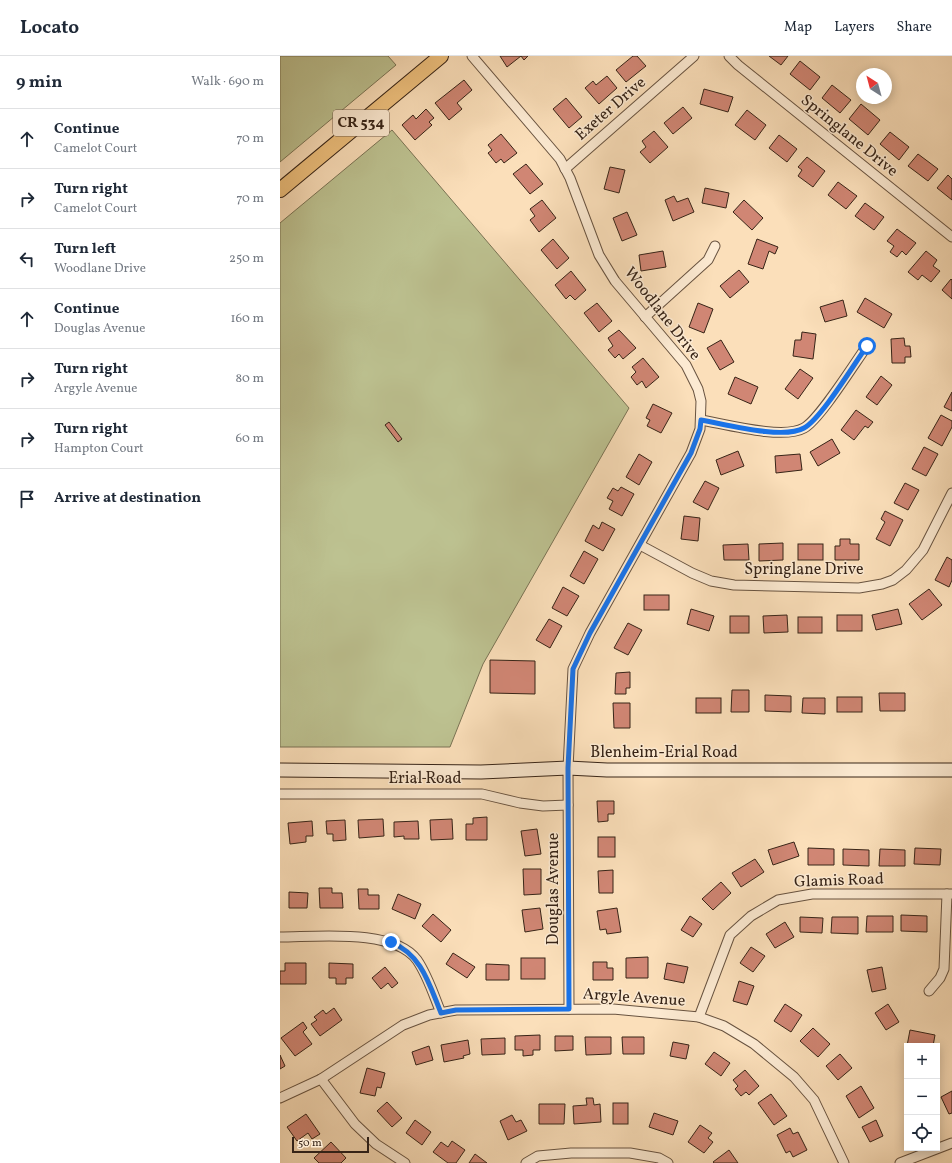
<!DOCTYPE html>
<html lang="en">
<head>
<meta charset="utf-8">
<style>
  body { margin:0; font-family:Vollkorn,serif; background:#f2f2f3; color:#1f2937 }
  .controls { position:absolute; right:12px; bottom:12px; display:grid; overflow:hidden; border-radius:0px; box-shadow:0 2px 10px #0003 }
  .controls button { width:36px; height:36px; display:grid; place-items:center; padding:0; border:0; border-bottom:1px solid #e0e1e3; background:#fff; color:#1f2937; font:20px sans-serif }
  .compass { position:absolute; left:576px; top:12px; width:36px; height:36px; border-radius:50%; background:#fff; box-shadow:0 2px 10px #0003; rotate:324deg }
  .scale { position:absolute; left:12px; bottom:10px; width:77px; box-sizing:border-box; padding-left:4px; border:2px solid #372417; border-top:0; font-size:11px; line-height:14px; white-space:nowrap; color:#372417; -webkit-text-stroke:3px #fcead2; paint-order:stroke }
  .stop { position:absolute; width:12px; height:12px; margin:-9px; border:3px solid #1a73e8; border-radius:50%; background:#fff }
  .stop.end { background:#1a73e8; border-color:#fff; box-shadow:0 1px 4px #0008 }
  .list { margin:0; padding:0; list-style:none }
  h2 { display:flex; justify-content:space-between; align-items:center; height:52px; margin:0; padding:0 16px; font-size:17px }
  h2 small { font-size:13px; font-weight:400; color:#747a83 }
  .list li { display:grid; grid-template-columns:26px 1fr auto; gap:12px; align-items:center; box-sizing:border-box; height:60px; padding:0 16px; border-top:1px solid #e0e1e3 }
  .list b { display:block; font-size:15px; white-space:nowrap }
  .list p { margin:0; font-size:13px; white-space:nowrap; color:#747a83 }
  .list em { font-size:13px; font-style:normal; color:#747a83 }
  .icon { flex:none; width:22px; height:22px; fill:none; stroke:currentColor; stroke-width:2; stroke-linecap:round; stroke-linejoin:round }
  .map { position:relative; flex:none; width:672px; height:1107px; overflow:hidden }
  header { display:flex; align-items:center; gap:24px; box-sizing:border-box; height:56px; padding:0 20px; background:#fff; border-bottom:1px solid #e0e1e3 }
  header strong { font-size:19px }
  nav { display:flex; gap:22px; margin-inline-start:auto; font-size:14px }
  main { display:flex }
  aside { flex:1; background:#fff }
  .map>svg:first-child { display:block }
</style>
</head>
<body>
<header>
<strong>Locato</strong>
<nav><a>Map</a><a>Layers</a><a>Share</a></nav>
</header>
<main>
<aside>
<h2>9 min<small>Walk · 690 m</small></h2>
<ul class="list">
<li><svg class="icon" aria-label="ahead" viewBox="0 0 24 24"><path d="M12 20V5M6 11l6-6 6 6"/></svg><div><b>Continue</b><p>Camelot Court</p></div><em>70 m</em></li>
<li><svg class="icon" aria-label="right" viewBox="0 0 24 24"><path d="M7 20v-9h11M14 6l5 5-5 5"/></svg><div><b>Turn right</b><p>Camelot Court</p></div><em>70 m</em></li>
<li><svg class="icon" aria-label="left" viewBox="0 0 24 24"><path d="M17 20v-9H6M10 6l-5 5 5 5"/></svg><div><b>Turn left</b><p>Woodlane Drive</p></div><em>250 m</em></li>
<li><svg class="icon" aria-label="ahead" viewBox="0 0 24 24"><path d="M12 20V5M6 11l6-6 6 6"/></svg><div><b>Continue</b><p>Douglas Avenue</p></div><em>160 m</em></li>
<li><svg class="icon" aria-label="right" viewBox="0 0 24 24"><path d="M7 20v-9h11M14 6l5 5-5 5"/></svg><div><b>Turn right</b><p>Argyle Avenue</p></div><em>80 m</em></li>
<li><svg class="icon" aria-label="right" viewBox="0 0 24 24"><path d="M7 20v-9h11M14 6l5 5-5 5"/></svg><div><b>Turn right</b><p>Hampton Court</p></div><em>60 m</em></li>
<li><svg class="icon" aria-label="arrive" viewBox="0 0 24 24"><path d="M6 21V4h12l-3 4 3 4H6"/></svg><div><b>Arrive at destination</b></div></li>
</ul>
</aside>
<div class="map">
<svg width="672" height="1107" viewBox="0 0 672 1107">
  <rect width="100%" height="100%" fill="#fbdfba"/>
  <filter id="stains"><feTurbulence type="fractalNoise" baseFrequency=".005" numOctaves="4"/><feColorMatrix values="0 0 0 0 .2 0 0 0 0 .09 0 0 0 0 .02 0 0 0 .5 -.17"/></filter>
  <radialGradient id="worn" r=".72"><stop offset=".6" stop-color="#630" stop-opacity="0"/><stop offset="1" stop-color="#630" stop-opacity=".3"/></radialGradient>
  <!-- green -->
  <g fill="#bdc291" stroke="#7a7354">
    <polygon points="0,0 108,0 116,9 0,106"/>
    <polygon points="112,74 349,352 203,608 170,691 0,691 0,167"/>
  </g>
  <!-- building -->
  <g fill="#d08674" stroke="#372417">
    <polygon points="220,0 248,0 244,4 241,0 227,11"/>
    <polygon points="353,0 357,0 366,10 346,26 336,14"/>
    <polygon points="489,0 508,0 501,9"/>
    <polygon points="520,5 540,21 530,34 510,18"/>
    <polygon points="327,20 337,32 319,48 305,32 313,25 316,29"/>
    <polygon points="184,24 192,34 177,47 182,53 169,64 155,47"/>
    <polygon points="552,29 571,44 560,57 542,42"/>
    <polygon points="424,33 453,41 448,56 420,48"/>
    <polygon points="286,42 302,61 289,72 273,53"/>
    <polygon points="581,48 600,64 588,79 569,63"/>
    <polygon points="403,51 412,62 393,78 384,67"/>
    <polygon points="146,53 154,62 149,66 152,69 135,84 122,69 133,59 136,63"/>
    <polygon points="467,54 486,69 475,84 455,69"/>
    <polygon points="374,75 388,91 370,107 360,96 366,91 362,85"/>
    <polygon points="610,76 629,91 619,104 600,88"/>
    <polygon points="221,78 237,97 224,107 221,103 216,107 208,97 212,94 208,89"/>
    <polygon points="499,79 517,93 507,106 489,92"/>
    <polygon points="638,98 658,113 648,125 628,110"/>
    <polygon points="527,101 545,115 533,131 518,120 522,114 518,111"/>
    <polygon points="246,108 263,128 250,138 233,118"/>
    <polygon points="330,111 345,114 339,137 324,133"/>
    <polygon points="668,119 672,123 672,144 657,132"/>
    <polygon points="558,126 577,140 566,153 548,139"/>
    <polygon points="425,132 449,137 446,152 422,147"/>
    <polygon points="394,140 397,146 408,142 414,156 393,165 385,144"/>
    <polygon points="262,144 276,162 259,176 250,164 255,160 250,153"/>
    <polygon points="464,144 483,162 472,174 453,156"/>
    <polygon points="585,147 604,161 594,174 575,160"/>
    <polygon points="347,156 357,179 342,185 333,162"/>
    <polygon points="617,173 636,187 626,199 622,195 617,201 610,196 614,190 607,185"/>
    <polygon points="273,183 289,202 277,213 261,194"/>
    <polygon points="477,183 498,191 495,198 489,195 483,213 468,208"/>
    <polygon points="383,195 386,211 361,215 359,199"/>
    <polygon points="646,195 657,204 653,210 660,215 651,226 642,219 638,224 628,216"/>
    <polygon points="459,214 469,226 450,242 440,230"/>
    <polygon points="291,215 306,234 295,244 290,239 286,243 275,229"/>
    <polygon points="671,223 672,224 672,243 662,234"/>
    <polygon points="585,242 612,258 604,272 577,256"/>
    <polygon points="563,244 567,260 545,266 540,251"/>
    <polygon points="317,247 332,265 319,276 304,257"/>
    <polygon points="418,247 433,253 424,277 409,271"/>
    <polygon points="339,274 356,292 343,303 339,298 335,302 328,294 333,290 328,282"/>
    <polygon points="522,276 536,278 533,303 513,300 515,284 521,284"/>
    <polygon points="624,282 625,290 630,290 631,301 625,301 625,307 612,307 611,283"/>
    <polygon points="441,284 454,306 440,314 427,292"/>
    <polygon points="363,302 379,321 366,332 362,325 357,329 351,321 356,316 352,311"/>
    <polygon points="520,313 533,322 518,343 505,333"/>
    <polygon points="601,320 612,329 597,349 586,341"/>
    <polygon points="455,321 478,331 471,348 448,338"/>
    <polygon points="672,336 672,355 664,351"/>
    <polygon points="373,348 392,357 381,377 367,370 370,364 366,362"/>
    <polygon points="576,354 593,366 588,372 585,370 574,384 561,374"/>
    <polygon points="661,359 672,365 672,371 662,390 648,382"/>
    <polygon points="109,366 122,383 118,386 105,369"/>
    <polygon points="552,383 560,397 538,410 530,396"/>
    <polygon points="644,391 658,398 646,420 632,413"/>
    <polygon points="458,395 464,410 441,419 436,404"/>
    <polygon points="359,398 372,406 359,429 346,421"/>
    <polygon points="520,398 522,414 496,417 495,400"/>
    <polygon points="425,425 439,432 428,454 413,446"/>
    <polygon points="625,427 639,434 628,454 614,447"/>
    <polygon points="341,431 354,438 342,460 329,453 333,445 327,442 333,432 338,435"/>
    <polygon points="605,455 623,464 610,490 596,483 605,466 601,463"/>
    <polygon points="404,460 420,462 418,485 401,483"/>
    <polygon points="322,466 335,473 323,495 305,485 313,469 319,473"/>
    <polygon points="560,483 570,483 570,488 579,488 579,504 555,504 555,490 560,490"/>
    <polygon points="503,487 503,504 479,505 479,488"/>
    <polygon points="468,488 469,504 444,504 443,489"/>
    <rect x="518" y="488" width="25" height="16"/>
    <polygon points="304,495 318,503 304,528 290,520"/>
    <polygon points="667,501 672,504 672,524 669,531 655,524"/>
    <polygon points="283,531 299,540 287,560 272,552"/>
    <polygon points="649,533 662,549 642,564 629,548"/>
    <rect x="364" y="539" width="25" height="15"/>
    <polygon points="411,553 434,560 429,575 407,568"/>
    <polygon points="618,553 622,568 596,574 592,559"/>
    <polygon points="507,559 508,576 484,577 483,560"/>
    <rect x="557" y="559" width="25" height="16"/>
    <rect x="450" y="560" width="19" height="17"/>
    <rect x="518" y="561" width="24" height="16"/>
    <polygon points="269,563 282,570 270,592 256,584"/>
    <polygon points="348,567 362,574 348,599 334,592"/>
    <polygon points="210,604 255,605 255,638 210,637"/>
    <polygon points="350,616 350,632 346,632 346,638 335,638 336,617"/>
    <polygon points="452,634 469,634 469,656 451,656"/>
    <polygon points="599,637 625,637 625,655 600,655"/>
    <polygon points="485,639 511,640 511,656 485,655"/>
    <rect x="557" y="641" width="25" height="15"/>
    <rect x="416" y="642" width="25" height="15"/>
    <polygon points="523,642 545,642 545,658 522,657"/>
    <polygon points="333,647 350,647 350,672 334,672"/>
    <polygon points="317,745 334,745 334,758 328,758 328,765 318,766"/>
    <polygon points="207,761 207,784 186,784 186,768 193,768 193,762"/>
    <polygon points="103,763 104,780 79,782 78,764"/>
    <polygon points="172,763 173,783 151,784 150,764"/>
    <polygon points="65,764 66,784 53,785 53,778 47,778 46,765"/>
    <polygon points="32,765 33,780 26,780 26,786 10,788 8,767"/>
    <polygon points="138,765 139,783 124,783 124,780 114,781 114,766"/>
    <polygon points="257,773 261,798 245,800 241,775"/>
    <rect x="318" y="781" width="17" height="20"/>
    <polygon points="514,786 519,800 493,809 488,794"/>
    <polygon points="528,792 554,793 554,809 528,809"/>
    <polygon points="635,792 661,793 660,809 634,808"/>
    <polygon points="563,793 589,794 589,810 563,809"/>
    <polygon points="600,793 625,794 625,810 599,810"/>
    <polygon points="475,803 484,816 461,831 452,817"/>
    <polygon points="243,813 261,813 261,838 244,839"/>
    <polygon points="333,814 333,837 319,837 318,815"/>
    <polygon points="441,826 451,837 433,854 422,843"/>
    <polygon points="39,832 52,832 52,837 62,837 63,852 40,852"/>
    <polygon points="78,833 88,833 88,839 99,839 99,853 79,853"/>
    <polygon points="9,836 28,837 27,852 9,852"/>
    <polygon points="118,838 141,848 135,863 112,853"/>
    <polygon points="260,852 263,873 245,876 242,854"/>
    <polygon points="337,852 341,876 327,878 326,873 320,874 317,855"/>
    <polygon points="153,858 171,874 161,886 142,870"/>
    <polygon points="621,859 647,860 647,876 621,875"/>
    <polygon points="410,860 422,868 413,881 401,874"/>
    <polygon points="587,860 613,860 613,876 586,876"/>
    <polygon points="520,861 543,862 542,877 520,876"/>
    <polygon points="552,861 578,861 578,878 551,877"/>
    <polygon points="505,866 514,881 495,892 486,878"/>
    <polygon points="471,891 485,900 473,916 460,907"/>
    <polygon points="173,897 195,911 187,922 166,908"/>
    <polygon points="368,901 368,922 346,922 346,902"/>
    <rect x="241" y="902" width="24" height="21"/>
    <polygon points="313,906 327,906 327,912 333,912 333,924 313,924"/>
    <polygon points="5,907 26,907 26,928 0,928 0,915 5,915"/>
    <polygon points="49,907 73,908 73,922 66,922 66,928 56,928 56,922 49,922"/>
    <polygon points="387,907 408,911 404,927 384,923"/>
    <polygon points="206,908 229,909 229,924 206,924"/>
    <polygon points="105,911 118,927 112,932 108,927 101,933 92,922"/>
    <polygon points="602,911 606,933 592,936 587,914"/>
    <polygon points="459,925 474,930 467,949 453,945"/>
    <polygon points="505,948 522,959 511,976 494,965"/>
    <polygon points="608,948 619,966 606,974 595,957"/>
    <polygon points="54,952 62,964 40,980 31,968 37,964 34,961 43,954 46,958"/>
    <polygon points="23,966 27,972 23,976 32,988 15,1000 1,982"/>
    <polygon points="533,972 550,988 538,1001 520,985"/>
    <polygon points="630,974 655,979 653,990 627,990"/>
    <polygon points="260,979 260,994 253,994 253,999 243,1000 243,994 235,994 235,980"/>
    <polygon points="275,980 293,980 293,994 275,995"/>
    <polygon points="305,981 331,981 331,998 306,999"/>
    <polygon points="342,981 364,981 364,998 343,998"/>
    <polygon points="225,982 225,998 202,999 201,983"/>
    <polygon points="188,984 190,998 183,1000 184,1002 164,1006 161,989"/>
    <polygon points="393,986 409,989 406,1003 390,1000"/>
    <polygon points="149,990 153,1004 136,1009 132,996"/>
    <polygon points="434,996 450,1007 441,1020 425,1008"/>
    <polygon points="560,998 572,1012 558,1024 546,1010"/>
    <polygon points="0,999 5,1010 0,1013"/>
    <polygon points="87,1012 105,1017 101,1032 97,1031 95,1040 80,1037"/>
    <polygon points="465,1014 479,1030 469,1039 466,1036 461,1040 455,1033 458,1030 453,1024"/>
    <polygon points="581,1030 594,1052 579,1062 566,1040"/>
    <polygon points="672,1035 672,1057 669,1058 661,1041"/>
    <polygon points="491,1038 507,1060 494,1069 478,1047"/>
    <polygon points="306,1042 313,1042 314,1049 320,1048 321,1066 294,1068 293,1050 307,1049"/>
    <polygon points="107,1046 122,1062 112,1071 97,1055"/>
    <rect x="333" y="1047" width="15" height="21"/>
    <polygon points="259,1048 285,1048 284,1068 259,1068"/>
    <polygon points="374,1057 398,1065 393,1079 369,1071"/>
    <polygon points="26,1058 40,1078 32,1083 28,1077 17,1085 7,1071"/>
    <polygon points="232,1059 236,1066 241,1064 247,1075 228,1084 220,1065"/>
    <polygon points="135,1064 151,1076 142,1089 126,1077"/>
    <polygon points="596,1064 603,1080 590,1086 582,1071"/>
    <polygon points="420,1069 432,1077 428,1082 433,1086 424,1097 408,1086"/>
    <polygon points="510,1072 513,1078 518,1076 527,1094 513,1101 510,1095 506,1097 497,1079"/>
    <polygon points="172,1085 185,1094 176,1107 168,1107 153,1096 161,1086 168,1091"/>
    <polygon points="51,1086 66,1102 61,1107 39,1107 34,1102"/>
    <polygon points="449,1094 458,1107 434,1107 433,1106"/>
    <polygon points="195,1098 207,1107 189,1107"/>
  </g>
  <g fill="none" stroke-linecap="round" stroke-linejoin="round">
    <!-- street casing -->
    <g stroke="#685340" stroke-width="11">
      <g id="street">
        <polyline points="192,0 280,103 290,122 319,199 335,225 406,309 418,333 421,345 420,373 411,397 310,577 293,613 288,712 289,953"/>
        <polyline points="449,0 458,9 672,181"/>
        <polyline points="285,113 414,0"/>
        <polyline points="365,261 428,204 435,190"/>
        <path d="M421 364C445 368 503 384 524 372 540 363 574 308 587 290"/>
        <polyline points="360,489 412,517 431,525 454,529 579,532 602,528 613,524 626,514 643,494 672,437"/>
        <polyline points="0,738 202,738 240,747 263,750 288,749"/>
        <path d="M0 881C36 881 114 872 137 904 148 920 154 940 161 957"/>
        <polyline points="649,935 660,922 664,913 667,838"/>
        <polyline points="419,961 450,879 471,860 498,844 532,838 672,838"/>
        <polyline points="41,1023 75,1068 96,1088 125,1107"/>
        <polyline points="0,1042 41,1023 123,969 149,959 176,954 333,953 419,961 444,970 474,988 514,1021 534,1044 564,1107"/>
        <polyline points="246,1107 258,1100 291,1097 350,1097 379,1102 388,1107"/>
        <polyline points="620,1107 672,1087"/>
      </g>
    </g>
    <!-- secondary casing -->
    <g stroke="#372417" stroke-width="15">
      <polyline id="secondary" points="0,714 201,716 288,712 327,714 672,714"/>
    </g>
    <!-- primary casing -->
    <g stroke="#372417" stroke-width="16">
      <polyline id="primary" points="0,134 161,0"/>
    </g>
    <!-- street -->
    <use href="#street" stroke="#fcead2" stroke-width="9"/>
    <!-- secondary -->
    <use href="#secondary" stroke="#fcead2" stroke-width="13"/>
    <!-- primary -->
    <use href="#primary" stroke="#eec07d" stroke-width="14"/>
  </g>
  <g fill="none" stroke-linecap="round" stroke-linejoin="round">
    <!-- route -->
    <path stroke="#1a73e8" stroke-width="5" d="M111 886C142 899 149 928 161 957L176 954 289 953 288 712 293 613 310 577 411 397 420 373 421 364C445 368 503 384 524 372 541 363 574 308 587 290"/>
  </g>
  <g text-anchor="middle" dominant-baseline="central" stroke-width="3" stroke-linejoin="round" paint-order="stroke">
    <!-- shield labels -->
    <rect fill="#fcead2" stroke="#725f4f" stroke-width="1" x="53" y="54" width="56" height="26" rx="3"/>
    <g font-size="15" font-weight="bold" fill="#372417">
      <text x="81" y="67">CR 534</text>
    </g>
    <!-- street labels -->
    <g font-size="16" fill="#372417" stroke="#fcead2">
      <text transform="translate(331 53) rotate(-41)">Exeter Drive</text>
      <text transform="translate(569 80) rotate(39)">Springlane Drive</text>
      <text transform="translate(382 258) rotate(52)">Woodlane Drive</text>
      <text x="524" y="514">Springlane Drive</text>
      <text x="384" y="697">Blenheim-Erial Road</text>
      <text x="145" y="723">Erial Road</text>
      <text transform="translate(559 825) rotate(-2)">Glamis Road</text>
      <text transform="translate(274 833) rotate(-90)">Douglas Avenue</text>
      <text transform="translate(354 942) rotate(4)">Argyle Avenue</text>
    </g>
  </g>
  <rect width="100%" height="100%" filter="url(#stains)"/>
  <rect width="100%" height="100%" fill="url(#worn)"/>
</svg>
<div class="controls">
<button>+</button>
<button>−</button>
<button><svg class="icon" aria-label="locate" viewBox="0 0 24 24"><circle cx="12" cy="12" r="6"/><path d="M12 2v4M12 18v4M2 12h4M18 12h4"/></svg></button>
</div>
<svg class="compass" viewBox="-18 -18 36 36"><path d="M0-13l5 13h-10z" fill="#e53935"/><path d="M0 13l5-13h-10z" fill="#747a83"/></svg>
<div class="scale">50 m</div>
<div class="stop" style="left:587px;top:290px"></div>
<div class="stop end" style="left:111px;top:886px"></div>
</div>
</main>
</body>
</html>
